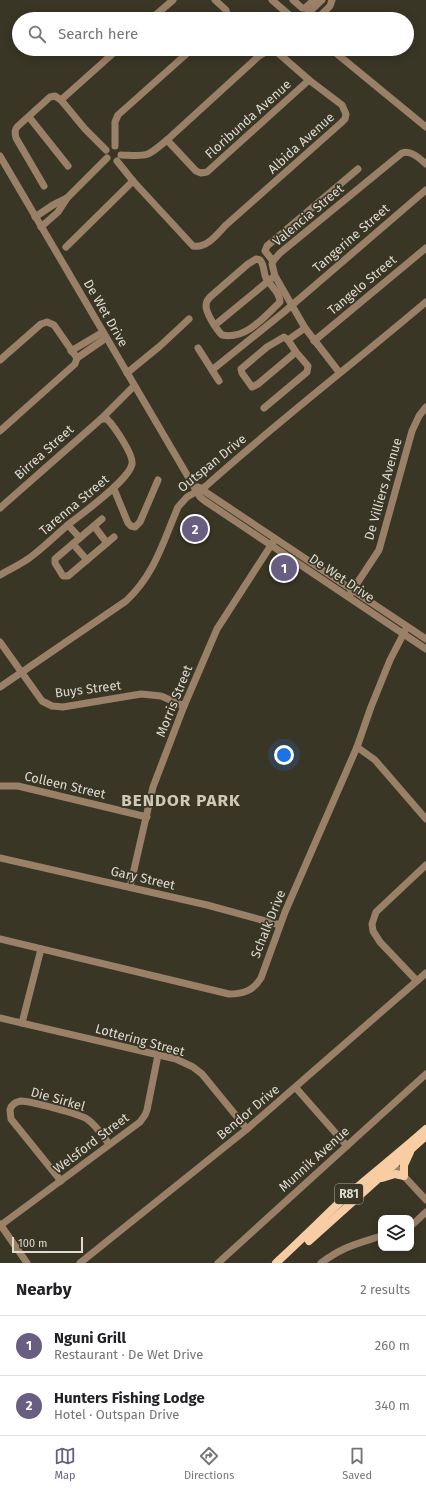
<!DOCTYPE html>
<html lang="en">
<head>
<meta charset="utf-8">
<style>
  body { margin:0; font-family:"Fira Sans",sans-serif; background:#f6f6f6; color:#202124 }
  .controls { position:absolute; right:12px; bottom:12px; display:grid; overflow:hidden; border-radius:8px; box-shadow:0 2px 10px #0003 }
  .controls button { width:36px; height:36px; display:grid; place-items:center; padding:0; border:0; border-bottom:1px solid #e0e0e0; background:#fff; color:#202124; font:20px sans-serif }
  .scale { position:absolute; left:12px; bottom:10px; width:71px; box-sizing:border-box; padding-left:4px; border:2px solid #dedbd1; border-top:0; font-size:11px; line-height:14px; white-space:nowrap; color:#dedbd1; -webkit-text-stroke:3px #3a3626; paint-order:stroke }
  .you { position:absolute; left:284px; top:755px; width:14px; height:14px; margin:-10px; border:3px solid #fff; border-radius:50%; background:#1a73e8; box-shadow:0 0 0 6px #1a73e833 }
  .badge { display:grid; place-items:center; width:26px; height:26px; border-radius:50%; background:#685e81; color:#fff; font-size:13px; font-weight:700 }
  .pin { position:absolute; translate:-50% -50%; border:2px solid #fff; box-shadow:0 1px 4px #0006 }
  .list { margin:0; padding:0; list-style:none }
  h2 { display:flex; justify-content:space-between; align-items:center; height:52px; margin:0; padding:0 16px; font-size:17px }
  h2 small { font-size:13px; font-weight:400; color:#757577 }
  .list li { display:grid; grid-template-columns:26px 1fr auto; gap:12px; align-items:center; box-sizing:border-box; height:60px; padding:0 16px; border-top:1px solid #e0e0e0 }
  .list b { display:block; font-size:15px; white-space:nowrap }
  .list p { margin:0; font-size:13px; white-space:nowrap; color:#757577 }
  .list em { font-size:13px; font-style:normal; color:#757577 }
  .icon { flex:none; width:22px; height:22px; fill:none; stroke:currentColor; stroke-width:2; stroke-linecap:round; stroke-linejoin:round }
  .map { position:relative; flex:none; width:426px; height:1263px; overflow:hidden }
  .search { position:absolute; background:#fff; box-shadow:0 2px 10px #0003; left:12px; right:12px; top:12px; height:44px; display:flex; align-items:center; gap:10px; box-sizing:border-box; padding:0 14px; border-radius:22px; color:#757577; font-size:15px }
  .sheet { height:172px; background:#fff }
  nav { display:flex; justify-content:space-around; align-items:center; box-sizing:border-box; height:56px; border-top:1px solid #e0e0e0; background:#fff; font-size:11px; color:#757577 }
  nav a { display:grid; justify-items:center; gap:2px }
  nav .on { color:#685e81 }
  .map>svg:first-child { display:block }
</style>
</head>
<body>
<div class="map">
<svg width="426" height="1263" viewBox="0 0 426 1263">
  <rect width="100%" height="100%" fill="#3a3626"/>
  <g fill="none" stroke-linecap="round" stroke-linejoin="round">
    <!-- minor -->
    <g stroke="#9b8068" stroke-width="7">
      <polyline points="215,0 226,10 227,15 225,19"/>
      <polyline points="272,0 294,19"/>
      <polyline points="293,0 302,8 305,8 314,0"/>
      <polyline points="151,19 173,0"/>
      <polyline points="302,19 322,0"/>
      <polyline points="317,19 330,6 332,0"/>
      <polyline points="331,49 426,127"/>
      <polyline points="61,100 118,49"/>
      <polyline points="29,117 68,166"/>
      <polyline points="167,140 196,171 201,173 207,172 309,80"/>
      <polyline points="115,146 115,122 118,115 192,49"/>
      <polyline points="0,156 200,497 205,501 426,649"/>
      <path d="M117 161 133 181 193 246C207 249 218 233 226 225L341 123 345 119 346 114 342 105 309 80 277 52 267 51 259 56 167 140C146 158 148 156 121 155"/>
      <path d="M44 186 16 138C15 133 14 130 18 126L50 97 55 96 61 100 85 129 106 150"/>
      <polyline points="35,217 53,205 67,198"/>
      <polyline points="41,227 58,212 67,198 107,158"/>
      <polyline points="66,247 133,181"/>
      <path d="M256 259 260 260C265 266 263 272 266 278 271 287 280 292 280 302 264 317 246 340 222 335 216 329 206 313 206 306 206 302 208 299 210 297L248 264Z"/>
      <polyline points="273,261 265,251 267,246 358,169"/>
      <polyline points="215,325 272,278"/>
      <polyline points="288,340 305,328"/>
      <polyline points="314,341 426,248"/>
      <polyline points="198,348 219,381"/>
      <polyline points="71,351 103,332"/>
      <polyline points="77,358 106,338"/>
      <polyline points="0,360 41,324 47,322 54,325 77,358 75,364 0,431"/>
      <polyline points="212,370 284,312 426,190"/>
      <path d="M339 372 305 328 275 276 272 264 273 261 280 253 402 153C411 150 419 158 426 164"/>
      <polyline points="127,373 160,346 189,319"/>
      <polyline points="264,408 307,372 308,366 296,352 288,340 284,337 267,347 241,369 242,373 252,387 258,384 296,352"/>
      <polyline points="101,419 134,386"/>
      <polyline points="198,487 426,639"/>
      <polyline points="114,489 128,523 131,526 135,527 140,522 158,480"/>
      <path d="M0 508 101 419H107C114 426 134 455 132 464 129 480 83 513 69 524 56 535 45 546 32 556 22 564 10 569 0 575"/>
      <polyline points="102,519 55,559 55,563 63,576 68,576 114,537"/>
      <polyline points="68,525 80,538"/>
      <polyline points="94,526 107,543"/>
      <polyline points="73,544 87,560"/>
      <polyline points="350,594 379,550 412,431 419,416 426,407"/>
      <polyline points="0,642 42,701 52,706 63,707 141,694 161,696 184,706"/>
      <path d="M0 687 126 601C155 574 163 542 178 507L187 497 206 486C277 422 353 364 426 302"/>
      <polyline points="357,747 375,760 426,819"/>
      <polyline points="0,786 18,786 147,817"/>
      <polyline points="0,858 207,905 280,925"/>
      <polyline points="130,887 153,787 184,706 217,629 275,539"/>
      <path d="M0 939 229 994C243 994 253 991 261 978L285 912 357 747 371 707 390 660 407 627"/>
      <polyline points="417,981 380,942 373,931 372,924 376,912 426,865"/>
      <polyline points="0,1018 176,1059 193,1067 202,1074 247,1129"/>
      <polyline points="22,1023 41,949"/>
      <polyline points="296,1088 347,1146"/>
      <polyline points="390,1161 426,1200"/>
      <path d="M61 1181 11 1119 10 1110C11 1105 15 1102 21 1101 29 1101 80 1114 87 1119 96 1125 103 1136 109 1144"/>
      <polyline points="0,1224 27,1263"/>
      <polyline points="1,1225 140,1122 145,1115 147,1110 158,1055"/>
      <polyline points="411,1226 426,1212"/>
      <polyline points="80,1263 247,1129 426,973"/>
      <polyline points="218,1263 426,1074"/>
      <path d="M321 1263C342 1247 356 1244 381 1236"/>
    </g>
    <!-- major -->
    <g stroke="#f8cda4" stroke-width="8">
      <polyline points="382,1178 395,1174 404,1176 404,1165 410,1152"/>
      <polyline points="309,1241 426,1136"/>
      <path d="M276 1263C298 1243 319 1222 340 1202 368 1177 398 1154 426 1129"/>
    </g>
  </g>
  <g text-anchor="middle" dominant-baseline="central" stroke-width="3.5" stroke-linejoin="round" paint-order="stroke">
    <!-- shield labels -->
    <rect fill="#3a3626" stroke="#adaa9e" stroke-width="1" x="335" y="1184" width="28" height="20" rx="3"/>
    <g font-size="12" font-weight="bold" fill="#dedbd1">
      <text x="349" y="1194">R81</text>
    </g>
    <!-- street labels -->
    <g font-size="13" fill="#dedbd1" stroke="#3a3626">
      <text transform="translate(248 119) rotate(-42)">Floribunda Avenue</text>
      <text transform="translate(301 143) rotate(-42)">Albida Avenue</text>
      <text transform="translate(308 215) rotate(-40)">Valencia Street</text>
      <text transform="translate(351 238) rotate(-41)">Tangerine Street</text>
      <text transform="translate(362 285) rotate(-40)">Tangelo Street</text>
      <text transform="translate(106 313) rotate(60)">De Wet Drive</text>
      <text transform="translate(44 452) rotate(-42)">Birrea Street</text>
      <text transform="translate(212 463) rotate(-39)">Outspan Drive</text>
      <text transform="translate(383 489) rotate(-74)">De Villiers Avenue</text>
      <text transform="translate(74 505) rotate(-40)">Tarenna Street</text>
      <text transform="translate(342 578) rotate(34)">De Wet Drive</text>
      <text transform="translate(88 689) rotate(-7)">Buys Street</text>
      <text transform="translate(174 701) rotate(-68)">Morris Street</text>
      <text transform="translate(65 785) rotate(13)">Colleen Street</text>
      <text transform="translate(143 878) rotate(13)">Gary Street</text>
      <text transform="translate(268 924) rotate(-68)">Schalk Drive</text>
      <text transform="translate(140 1040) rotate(15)">Lottering Street</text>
      <text transform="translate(58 1099) rotate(16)">Die Sirkel</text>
      <text transform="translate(248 1112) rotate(-40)">Bendor Drive</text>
      <text transform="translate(91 1143) rotate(-37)">Welsford Street</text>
      <text transform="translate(314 1159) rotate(-42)">Munnik Avenue</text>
    </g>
    <!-- district labels -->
    <g font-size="17" font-weight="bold" letter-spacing="1" fill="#cfcab6" stroke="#3a3626">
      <text x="181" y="800">BENDOR PARK</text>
    </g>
  </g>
</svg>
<div class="controls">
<button><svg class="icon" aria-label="layers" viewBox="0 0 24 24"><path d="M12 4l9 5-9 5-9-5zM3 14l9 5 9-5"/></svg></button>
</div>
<div class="scale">100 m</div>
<div class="you"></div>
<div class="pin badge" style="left:284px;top:568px">1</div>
<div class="pin badge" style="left:195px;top:529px">2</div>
<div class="search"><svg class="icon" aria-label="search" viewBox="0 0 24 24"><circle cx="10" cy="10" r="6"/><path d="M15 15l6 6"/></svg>Search here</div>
</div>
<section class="sheet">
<h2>Nearby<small>2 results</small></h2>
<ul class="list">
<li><span class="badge">1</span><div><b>Nguni Grill</b><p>Restaurant · De Wet Drive</p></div><em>260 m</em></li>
<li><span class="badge">2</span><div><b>Hunters Fishing Lodge</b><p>Hotel · Outspan Drive</p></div><em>340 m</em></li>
</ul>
</section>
<nav>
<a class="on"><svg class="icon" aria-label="map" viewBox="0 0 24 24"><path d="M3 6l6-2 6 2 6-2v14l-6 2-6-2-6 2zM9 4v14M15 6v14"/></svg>Map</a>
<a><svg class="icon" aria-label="directions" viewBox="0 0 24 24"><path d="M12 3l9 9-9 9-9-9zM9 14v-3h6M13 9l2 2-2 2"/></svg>Directions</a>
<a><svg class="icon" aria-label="saved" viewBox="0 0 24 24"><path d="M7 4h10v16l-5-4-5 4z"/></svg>Saved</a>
</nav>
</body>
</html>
